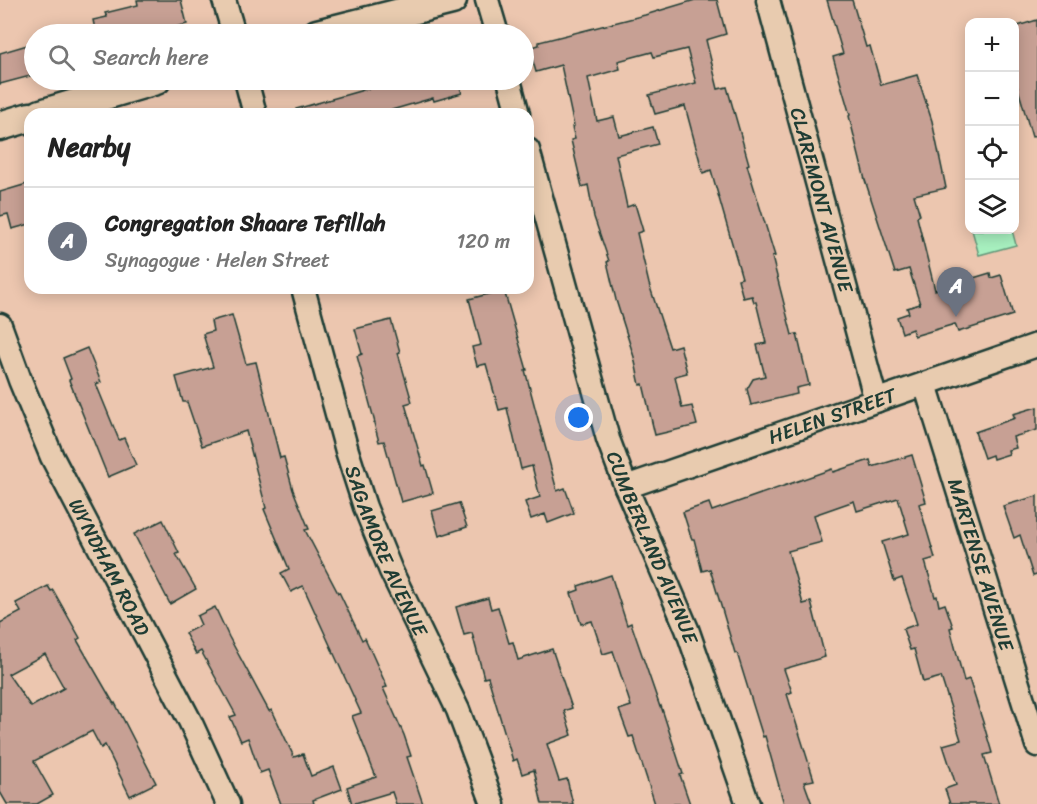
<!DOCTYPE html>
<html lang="en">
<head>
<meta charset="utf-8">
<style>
  body { margin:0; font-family:Sriracha,sans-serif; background:#f2f2f2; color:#222 }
  .controls { position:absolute; right:18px; top:18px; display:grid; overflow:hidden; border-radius:12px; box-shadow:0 3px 15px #0003 }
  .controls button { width:54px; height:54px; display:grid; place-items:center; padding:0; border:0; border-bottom:2px solid #e0e0e0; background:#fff; color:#222; font:30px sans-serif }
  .you { position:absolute; left:579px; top:418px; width:21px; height:21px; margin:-15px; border:4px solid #fff; border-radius:50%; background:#1a73e8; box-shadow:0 0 0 9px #1a73e833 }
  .badge { display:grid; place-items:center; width:39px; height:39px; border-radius:50%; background:#0f766e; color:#fff; font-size:20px; font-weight:700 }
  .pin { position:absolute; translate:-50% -50px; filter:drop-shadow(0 2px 3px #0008) }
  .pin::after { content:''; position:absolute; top:32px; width:21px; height:18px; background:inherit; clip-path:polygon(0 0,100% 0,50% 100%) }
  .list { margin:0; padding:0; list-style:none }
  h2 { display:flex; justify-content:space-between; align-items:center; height:78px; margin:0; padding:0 24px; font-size:26px }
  h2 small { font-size:20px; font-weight:400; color:#767676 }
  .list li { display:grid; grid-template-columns:39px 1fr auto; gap:18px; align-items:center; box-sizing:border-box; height:108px; padding:0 24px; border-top:2px solid #e0e0e0 }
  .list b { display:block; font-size:22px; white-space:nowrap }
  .list p { margin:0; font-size:20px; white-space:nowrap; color:#767676 }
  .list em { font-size:20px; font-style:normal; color:#767676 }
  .icon { flex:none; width:33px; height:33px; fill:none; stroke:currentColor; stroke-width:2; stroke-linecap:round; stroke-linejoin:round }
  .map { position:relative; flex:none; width:1037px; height:804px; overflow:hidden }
  .search { position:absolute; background:#fff; box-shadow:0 3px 15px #0003; left:24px; top:24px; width:510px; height:66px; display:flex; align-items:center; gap:15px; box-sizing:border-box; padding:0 21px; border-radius:33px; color:#767676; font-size:22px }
  .panel { position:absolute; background:#fff; box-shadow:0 3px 15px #0003; left:24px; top:108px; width:510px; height:186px; border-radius:18px }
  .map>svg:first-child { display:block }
</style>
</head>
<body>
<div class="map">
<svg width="1037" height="804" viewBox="0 0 1037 804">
  <rect width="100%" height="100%" fill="#ecc6af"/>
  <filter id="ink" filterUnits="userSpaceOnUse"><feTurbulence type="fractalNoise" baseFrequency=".0167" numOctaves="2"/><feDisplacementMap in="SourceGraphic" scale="12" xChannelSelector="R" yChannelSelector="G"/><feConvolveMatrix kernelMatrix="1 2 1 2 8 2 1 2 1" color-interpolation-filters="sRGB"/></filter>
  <g filter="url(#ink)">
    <!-- green -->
    <polygon fill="#a8f1c0" stroke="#64977a" stroke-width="1.5" points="972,230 1012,230 1016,245 979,255"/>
    <!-- building -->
    <g fill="#c7a094" stroke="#1f3d34" stroke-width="1.5" fill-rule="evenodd">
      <polygon points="137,0 181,0 187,24 149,34 96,34 93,20 107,17 105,13 138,5"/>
      <polygon points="695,0 717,0 726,34 706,40 718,89 727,87 749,164 747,165 775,256 772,257 792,335 797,334 809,385 796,388 797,394 751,405 747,389 753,379 765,376 757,345 766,343 756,302 754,302 752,296 743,298 738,279 742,278 711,170 703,173 685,106 655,114 649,95 696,83 687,49 654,57 652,52 618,61 620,69 588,78 597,121 614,117 619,136 653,127 658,144 616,155 627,207 635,204 643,231 637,233 649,284 670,348 680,345 687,373 675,376 682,408 692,406 697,425 655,435 643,384 640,385 634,357 616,300 607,262 609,261 594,217 588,185 582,187 571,140 575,139 572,127 574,126 561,65 536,72 529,48 539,45 539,42 645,15"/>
      <polygon points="827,0 852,0 866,47 870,46 881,85 917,75 932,121 946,188 914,195 920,215 917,217 935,290 938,289 939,292 971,283 970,279 990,273 991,278 1001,275 1013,315 958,332 955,324 914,336 912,329 902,333 897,317 909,313 907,308 920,304 909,269 895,273 865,180 849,116 850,115 833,57 843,54"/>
      <polygon points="1037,20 1037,136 1032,137 1014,75 1014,27"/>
      <polygon points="34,43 34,75 0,84 0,53"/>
      <polygon points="387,80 457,80 462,93 434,101 433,98 378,114 297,114 296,109 374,87 378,85 377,83"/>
      <polygon points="27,184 30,194 30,224 12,229 8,214 0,216 0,192"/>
      <polygon points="504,290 527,370 525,370 557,491 565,488 574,513 548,523 545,514 531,519 525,502 540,497 532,466 521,469 507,408 499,410 486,364 477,366 472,347 481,345 469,299"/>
      <polygon points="232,315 246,364 256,362 280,458 284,457 293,490 309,529 305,530 338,593 339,592 362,640 365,638 387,687 383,688 404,735 411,756 407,757 423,804 396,804 392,792 352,804 347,787 376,777 352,716 361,713 303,586 291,592 281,573 289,569 264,509 266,508 246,431 202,446 187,402 183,402 176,377 213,367 203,334 213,331 211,321"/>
      <polygon points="391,320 400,352 398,353 412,402 405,404 423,466 425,465 433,493 401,502 384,441 379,442 374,423 375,423 357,356 362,354 355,329"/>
      <polygon points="87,348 101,382 96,384 119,440 124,438 136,465 108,477 69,380 71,379 63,358"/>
      <polygon points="1037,407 1037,430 1013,437 1016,448 1008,450 1009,454 993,459 992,455 984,458 975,432 1015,418 1013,414"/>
      <polygon points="912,455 926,502 919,504 935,558 925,561 935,597 937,596 939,606 945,604 953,627 950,628 964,681 969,679 983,722 992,753 984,755 999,804 950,804 945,789 956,785 943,745 961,740 941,677 923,682 914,649 910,650 903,629 917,624 902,578 894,581 882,542 909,534 898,498 857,511 854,501 814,515 822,542 788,551 803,604 811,602 825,657 784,669 792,692 787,694 814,780 804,782 812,804 784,804 765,736 763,737 737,653 735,653 710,569 702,571 694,539 692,539 690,534 683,512 709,503 712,511 832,469 833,472 870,460 872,467"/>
      <polygon points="1037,496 1037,575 1033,576 1020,535 1014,538 1003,506"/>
      <polygon points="459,503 467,527 439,536 432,511"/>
      <polygon points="163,520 179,553 176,554 196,589 170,604 134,534"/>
      <polygon points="611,575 627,625 631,623 660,707 661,706 683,774 680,775 690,804 655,804 633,736 629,737 619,710 631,706 613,651 603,654 592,621 581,624 571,593 579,590 578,586"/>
      <path d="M48 586 51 591 53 590 80 638 77 640 114 704 115 703 156 783 130 796 105 745 101 748 92 731 34 761 53 795 37 804H7L0 792V623L21 612 16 603ZM45 654 64 688 31 707 8 674Z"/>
      <polygon points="488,598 491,609 498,607 509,643 513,642 518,660 552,649 572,708 564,711 572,735 547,744 559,781 567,779 573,804 542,804 534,770 522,774 517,759 513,761 488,677 484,678 472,633 464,635 456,607"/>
      <polygon points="215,607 229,637 269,711 272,710 294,757 303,754 311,776 334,767 342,789 313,800 314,804 281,804 268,770 260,773 248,738 241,741 230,717 236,715 201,651 196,654 185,633 201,625 197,616"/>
    </g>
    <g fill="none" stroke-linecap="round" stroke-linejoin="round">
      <!-- minor casing -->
      <g stroke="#1f3d34" stroke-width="27">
        <g id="minor">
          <polyline points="224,0 234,34"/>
          <polyline points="487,0 497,34"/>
          <path id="s1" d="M768 0 876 401"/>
          <polyline points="246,80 255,114"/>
          <polyline points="509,80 518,114"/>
          <path id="s2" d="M528 150 608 439 626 487 687 629 748 804"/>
          <path id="s3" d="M303 288 347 451 365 507 391 571 458 710 493 804"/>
          <path id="s4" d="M0 325 20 380 52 457 190 721 228 804"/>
          <path id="s5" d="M925 384 1037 745"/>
          <path id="s6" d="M626 487 1037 345"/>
        </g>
      </g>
      <!-- tertiary casing -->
      <g stroke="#1f3d34" stroke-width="33">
        <g id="tertiary">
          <polyline points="317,34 452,0"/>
          <polyline points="41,114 156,80"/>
          <polyline points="0,126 30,117"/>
        </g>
      </g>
      <!-- minor -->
      <use href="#minor" stroke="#e8cbaf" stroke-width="22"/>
      <!-- tertiary -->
      <use href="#tertiary" stroke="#e8cbaf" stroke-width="28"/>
    </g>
  </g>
  <g text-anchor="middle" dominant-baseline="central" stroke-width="4.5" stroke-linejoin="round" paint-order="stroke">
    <!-- street labels -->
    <g font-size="20" fill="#1f3d34" stroke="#e8cbaf">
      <text stroke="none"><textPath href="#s1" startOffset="207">CLAREMONT AVENUE</textPath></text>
      <text stroke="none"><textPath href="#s6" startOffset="218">HELEN STREET</textPath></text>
      <text stroke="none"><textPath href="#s2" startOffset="417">CUMBERLAND AVENUE</textPath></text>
      <text stroke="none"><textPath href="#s3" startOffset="276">SAGAMORE AVENUE</textPath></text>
      <text stroke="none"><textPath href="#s5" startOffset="189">MARTENSE AVENUE</textPath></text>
      <text stroke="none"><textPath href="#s4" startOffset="266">WYNDHAM ROAD</textPath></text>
    </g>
  </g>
</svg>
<div class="controls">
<button>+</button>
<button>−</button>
<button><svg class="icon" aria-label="locate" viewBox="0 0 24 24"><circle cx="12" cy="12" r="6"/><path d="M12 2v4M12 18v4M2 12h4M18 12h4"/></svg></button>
<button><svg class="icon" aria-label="layers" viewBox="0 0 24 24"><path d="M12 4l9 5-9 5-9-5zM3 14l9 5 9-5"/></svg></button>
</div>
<div class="you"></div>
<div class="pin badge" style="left:956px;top:317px;background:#6b7280">A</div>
<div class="search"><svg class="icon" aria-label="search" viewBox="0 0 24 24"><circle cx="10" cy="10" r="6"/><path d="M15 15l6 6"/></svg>Search here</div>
<section class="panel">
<h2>Nearby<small></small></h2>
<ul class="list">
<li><span class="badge" style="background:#6b7280">A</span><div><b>Congregation Shaare Tefillah</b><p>Synagogue · Helen Street</p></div><em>120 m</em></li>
</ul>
</section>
</div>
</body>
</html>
